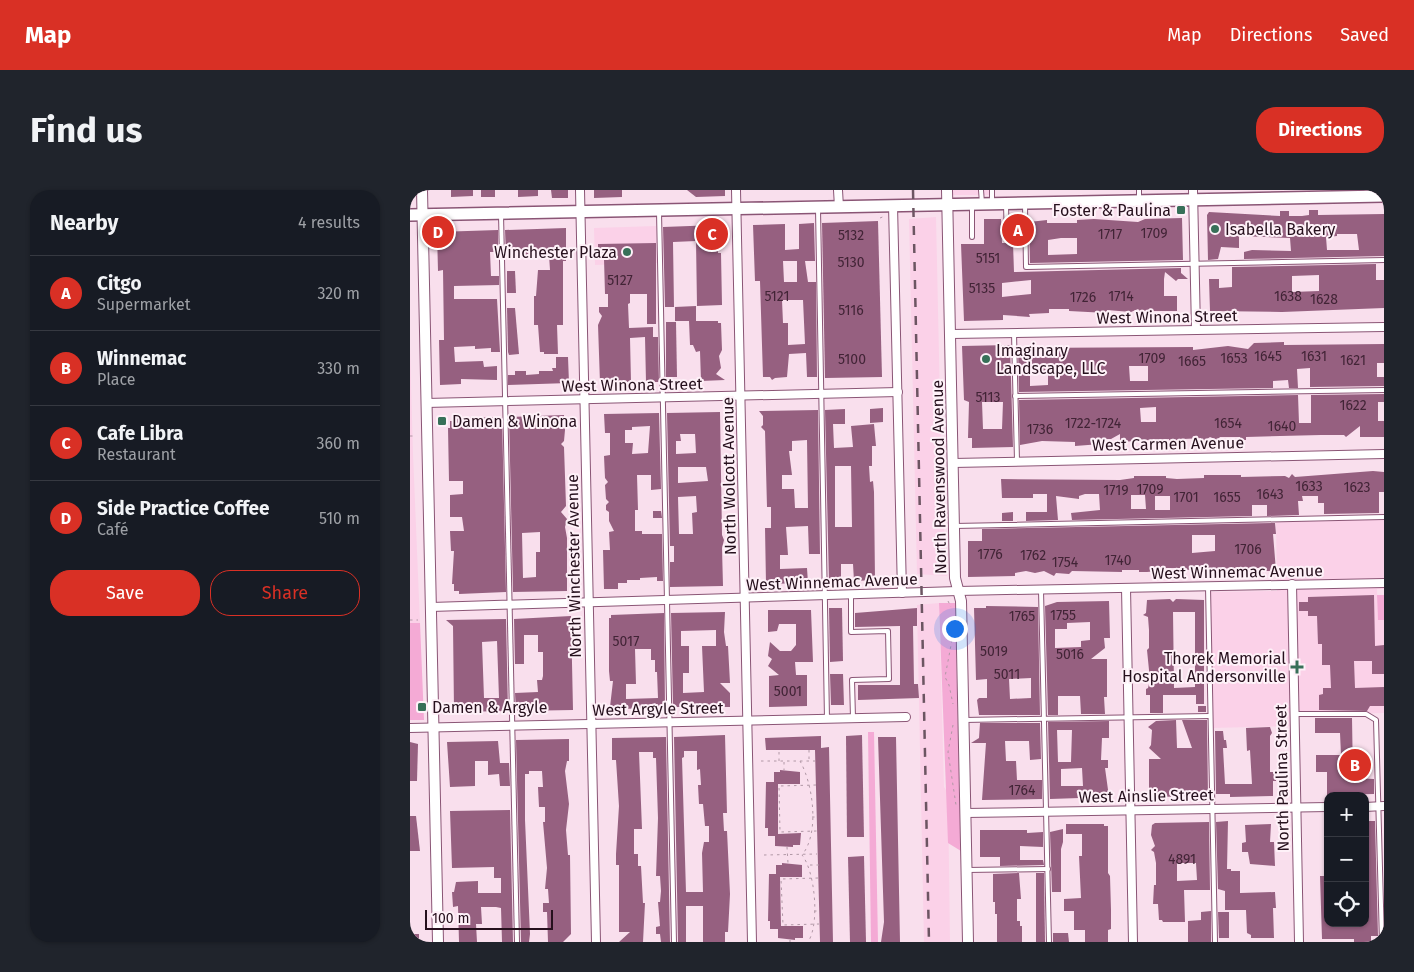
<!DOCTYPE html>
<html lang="en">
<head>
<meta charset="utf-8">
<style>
  body { margin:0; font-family:"Fira Sans",sans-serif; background:#20242c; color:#f1f3f6 }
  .controls { position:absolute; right:15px; bottom:15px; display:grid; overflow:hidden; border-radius:10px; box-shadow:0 1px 4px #0004 }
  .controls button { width:45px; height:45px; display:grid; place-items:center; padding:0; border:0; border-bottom:1px solid #363941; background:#171b24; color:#f1f3f6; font:25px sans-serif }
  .scale { position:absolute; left:15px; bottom:12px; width:128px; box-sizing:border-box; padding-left:5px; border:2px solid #26101d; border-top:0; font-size:14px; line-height:18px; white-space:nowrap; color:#26101d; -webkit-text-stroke:4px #fef1f8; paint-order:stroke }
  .you { position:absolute; left:544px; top:438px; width:18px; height:18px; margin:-12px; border:4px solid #fff; border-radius:50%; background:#1a73e8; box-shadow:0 0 0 8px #1a73e833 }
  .badge { display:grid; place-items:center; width:32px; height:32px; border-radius:50%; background:#d93025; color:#fff; font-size:16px; font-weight:700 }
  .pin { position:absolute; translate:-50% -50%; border:2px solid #fff; box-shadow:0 1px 5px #0006 }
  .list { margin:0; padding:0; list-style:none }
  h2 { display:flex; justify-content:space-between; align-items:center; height:65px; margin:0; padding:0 20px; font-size:21px }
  h2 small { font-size:16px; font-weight:400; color:#9ea1a6 }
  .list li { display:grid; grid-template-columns:32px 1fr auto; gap:15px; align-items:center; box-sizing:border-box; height:75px; padding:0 20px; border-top:1px solid #363941 }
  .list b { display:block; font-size:19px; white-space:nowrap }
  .list p { margin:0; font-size:16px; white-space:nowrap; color:#9ea1a6 }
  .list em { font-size:16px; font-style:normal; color:#9ea1a6 }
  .actions { display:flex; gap:10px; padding:15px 20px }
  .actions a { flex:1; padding:11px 0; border:1px solid #d93025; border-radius:20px; text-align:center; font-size:18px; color:#d93025 }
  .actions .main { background:#d93025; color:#fff }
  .icon { flex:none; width:28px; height:28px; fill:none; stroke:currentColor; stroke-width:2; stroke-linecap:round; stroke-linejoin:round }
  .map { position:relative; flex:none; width:974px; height:752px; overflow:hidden; border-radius:20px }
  header { display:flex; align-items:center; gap:30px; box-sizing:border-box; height:70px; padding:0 25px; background:#d93025; color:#fff }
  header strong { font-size:24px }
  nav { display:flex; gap:28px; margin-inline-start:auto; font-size:18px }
  .intro { display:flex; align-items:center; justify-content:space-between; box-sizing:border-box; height:120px; padding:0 30px }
  h1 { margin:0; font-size:35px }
  .button { padding:12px 22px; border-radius:20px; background:#d93025; color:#fff; font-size:18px; font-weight:700 }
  main { display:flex; gap:30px; padding:0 30px }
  aside { flex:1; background:#171b24; border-radius:20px; box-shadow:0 1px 4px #0004 }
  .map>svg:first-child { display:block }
</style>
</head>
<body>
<header>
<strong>Map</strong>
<nav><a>Map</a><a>Directions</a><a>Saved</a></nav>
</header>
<div class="intro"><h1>Find us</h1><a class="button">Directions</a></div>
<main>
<aside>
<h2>Nearby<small>4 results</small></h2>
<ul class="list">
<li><span class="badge">A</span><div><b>Citgo</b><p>Supermarket</p></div><em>320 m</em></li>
<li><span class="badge">B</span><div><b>Winnemac</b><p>Place</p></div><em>330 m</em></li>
<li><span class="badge">C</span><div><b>Cafe Libra</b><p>Restaurant</p></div><em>360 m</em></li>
<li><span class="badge">D</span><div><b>Side Practice Coffee</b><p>Café</p></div><em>510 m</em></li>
</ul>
<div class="actions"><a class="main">Save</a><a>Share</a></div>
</aside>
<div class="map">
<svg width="974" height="752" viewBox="0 0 974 752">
  <rect width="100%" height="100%" fill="#f9dfed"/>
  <!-- built -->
  <g fill="#fbd1e8">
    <polygon points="542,0 580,0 580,5 543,5"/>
    <polygon points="526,27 532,305 537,386 507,384 499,29"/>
    <polygon points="246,36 247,73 185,75 184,38"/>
    <polygon points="0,157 3,264 10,433 0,433"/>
    <polygon points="974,328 974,399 967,399 968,430 974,430 974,523 885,525 884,536 802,538 799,402 867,401 866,330"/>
    <polygon points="529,413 534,597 538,603 540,752 514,752 507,415"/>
  </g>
  <!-- green -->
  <g fill="#f4aad5">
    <polygon points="967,405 974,405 974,430 968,430"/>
    <polygon points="529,413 545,413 545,417 551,661 538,653"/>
    <polygon points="0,433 10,433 14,530 0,530"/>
    <polygon points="458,542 464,542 468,752 461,752"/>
  </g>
  <!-- building -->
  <g fill="#966080" fill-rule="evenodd">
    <polygon points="41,0 63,0 63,6 41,7"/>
    <rect x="71" y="0" width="14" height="7"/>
    <polygon points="108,0 128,0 128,6 108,7"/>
    <polygon points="141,0 158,0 158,8 142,8"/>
    <polygon points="184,0 212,0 212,7 184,8"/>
    <polygon points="277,0 315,0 315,6 286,7"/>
    <path d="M899 20H908V25L974 24V66L834 69V62L842 60 881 61 880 48 829 46V58L811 57 808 69 798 70 797 25 799 22 870 26V21H879V26H892L899 25ZM927 44H947L949 60H917L916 47 927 46Z"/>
    <path d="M772 28 773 70 620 73 619 32 637 30V33H667V30L684 29 728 32 735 29ZM651 48H667V64L638 65V50Z"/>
    <path d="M574 29H591L592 53H603L604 82 771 78V83L778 89H768L766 91 755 82 754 89V106H767V121H735L732 123 728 119 721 122 697 120V123L659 121V119H639V123L619 124 620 127 593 125V130L554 131 551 54H574ZM621 90V104L592 107V93Z"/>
    <polygon points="468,31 472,187 415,188 412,33"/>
    <rect x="604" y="31" width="8" height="18"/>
    <path d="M404 33 405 71H395L398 92H406L407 187H397L396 163 379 164 377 187 365 188 362 190 360 187H353L350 91H345L343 35 375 34V60L389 59V34ZM373 71H387V92H374ZM372 110H393L395 154 378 155V133H373Z"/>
    <polygon points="307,35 308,63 311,63 312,115 287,116 286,51 263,52 264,117 255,117 253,37"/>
    <polygon points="156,38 156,71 153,71 153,135 147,135 148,164 134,164 134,162 130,162 128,135 124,135 124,106 126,106 128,80 140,80 139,65 96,66 95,40"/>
    <polygon points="88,40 88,62 80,62 81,86 89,86 89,95 44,96 44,109 87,109 90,162 81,162 81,158 65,159 65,156 44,157 45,172 73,171 74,177 87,176 87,190 51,189 51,194 30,195 29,150 34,150 33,80 28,81 27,42"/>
    <polygon points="246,53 246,134 237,134 237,104 220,104 220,113 218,114 219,138 243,137 243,147 248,147 249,192 236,192 235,147 220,148 221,192 190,193 188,135 192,126 189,122 189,117 198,117 198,104 195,104 194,69 188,69 188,54"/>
    <path d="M966 74V90H974V118L872 122 800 121 799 89H809V98L822 97V77ZM909 85V101L882 102V86Z"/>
    <polygon points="97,81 105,81 106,103 97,103"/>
    <polygon points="286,116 286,131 308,131 308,133 311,133 312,160 309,166 311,178 306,184 315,190 291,191 290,161 286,162 283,155 280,155 279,131 265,131 265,117"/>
    <polygon points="97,118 105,118 109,164 99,165 98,162"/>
    <polygon points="256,132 266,132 267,187 256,187"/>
    <path d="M874 152V155L974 154V173H967V187H974V196L900 197V178L887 179 888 198H879L878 190 863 191V198L609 202 608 158 783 157V160L818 156 838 159 844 153ZM719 176H738V191H720ZM620 182H638V195L620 196Z"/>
    <path d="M600 155 603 257 562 258V248H558L559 212 554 210 552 156ZM572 212H593L592 239H573Z"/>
    <polygon points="146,167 158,167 159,193 98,195 98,185 105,185 105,181 116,181 116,185 129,184 129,181 143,181 142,178 146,178"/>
    <path d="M974 204V212H968V231H974V247H950V236L936 247 934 245H911L836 247V250H830V247H810L807 250 800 247 791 253V248L774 249 775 253H759V249L710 252V244L701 249H692L691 254 665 256V252L632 251 610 255 609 210 888 205 889 233H901V205ZM746 217V232H731L730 218Z"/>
    <polygon points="473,218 473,232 460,233 460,219"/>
    <path d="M435 219V234H423L424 258 443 257 441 236 464 234 466 256H462V276H459L460 292 463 291 464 302 465 390 444 391 443 374H431V391L419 392 415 220ZM425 276H441L442 337H425Z"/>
    <path d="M408 220 410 364H399L398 336 376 337 378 365H370V379L397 378 398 393 356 394 355 338H361V317H357L355 241 351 237 353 235V226L349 221ZM397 250 398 318H385L384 299H372V285H382L379 261H382V251Z"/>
    <path d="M310 222 312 345 314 350 312 358 313 396 260 397V372H264V356H260L257 223ZM270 244H285L286 263 266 264V251H271ZM268 277H296L298 291 268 293ZM286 306 287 322 282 323 283 344H269L268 307Z"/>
    <path d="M249 223 251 299 241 300V285H227L228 320H225V341H232V344H252L253 391H247V387L230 388V390H217V393H208V399H194L193 360H200L199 342 204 341 199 331V322L196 320V315L199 312 196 309 195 295 198 292 195 288 194 266 200 265V243H195L194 224ZM240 236 238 263 222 264 223 253H215V240H222V237Z"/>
    <path d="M154 225 155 240 154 251 151 254 154 257 156 316 151 322 157 329 155 337 157 348V401L103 402 99 227ZM130 342V362H126V387L113 388 112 343Z"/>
    <polygon points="92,227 96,402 49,404 49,401 44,401 44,394 42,394 44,361 41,361 40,341 54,341 52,327 40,327 40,305 53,304 53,291 39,291 38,238 40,238 40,231 45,231 45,228"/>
    <path d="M963 281 974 282V302H969V323L914 324V313H908V306H892L893 311H888L889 325 857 326V315H842V326L662 330 661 323 690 320 689 304H675L669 306V309L646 306 648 330 616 331V322H637V304H623V308H592L591 289 710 290 724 288V286H756V288L767 289 794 288V285H831V287L875 286 879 288 882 284 885 287ZM721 305H735L736 319H721ZM745 306H760V320H745Z"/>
    <polygon points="243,321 251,321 252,328 243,328"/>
    <polygon points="603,322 603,331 592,331 592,323"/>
    <path d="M865 333 866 344H863L866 381H856V378H845L840 383 834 381V378L773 380V378H756L748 379V381L737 382H729V380H712V382L662 381 659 384 646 383 644 386 634 381 625 383 616 381 605 383V386L558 387V351H572V339ZM782 345H805V361L782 363Z"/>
    <polygon points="964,405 965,456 974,455 974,484 962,484 962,471 944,471 945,498 974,497 974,516 960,516 957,521 909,520 909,505 913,504 913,498 921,498 920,475 912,475 912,454 908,454 907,426 898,426 898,421 889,421 889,412 898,412 898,407"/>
    <path d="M760 409 763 412 766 409 794 410V514H786V505H753V523H740V505H736V499L738 498 740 490 737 460 739 458V440L738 427 733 425 736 423 737 410ZM763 422H785V497L764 498Z"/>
    <path d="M699 411 700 448H694L695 458 681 469H697V507H694L695 524H671L670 506H648V525H638L635 416 647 412ZM680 432V450L671 451V457L645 458V439H657V433Z"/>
    <path d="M576 416 628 417 630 525H569L567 510 569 508H577V489L566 490 564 418H576ZM621 488V508L600 509 599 489Z"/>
    <polygon points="419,418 432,418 433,471 420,472"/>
    <polygon points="507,418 507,436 503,436 504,494 508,494 509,508 448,510 448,495 490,495 490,436 445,437 445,423"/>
    <polygon points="358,420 401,420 403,472 385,472 386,485 397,485 397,516 359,517 359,486 369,485 358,476 362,469 358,466 360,452 370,461 381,461 386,455 386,434 369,434 367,441 358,442"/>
    <path d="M315 422 314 442 316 456H318L320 493H310L320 503V517H263L261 423ZM306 440V456H292L294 502 273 503V483H279V456H271V441Z"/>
    <path d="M254 423 255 518 203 519V517H200L203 491H200L199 481V428H201V425ZM225 459H241V470H245V482H247L248 508 216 509V494H226Z"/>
    <polygon points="161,426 163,520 106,521 105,503 128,502 127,490 132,490 133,486 133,462 128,462 128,445 114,445 114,474 105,474 104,429"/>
    <path d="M96 429 98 521 47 522V520H44L43 436 36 430ZM87 451 89 508H74L72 452Z"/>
    <polygon points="420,484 433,484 434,515 421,515"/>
    <rect x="788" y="516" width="8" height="6"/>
    <polygon points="905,528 942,528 943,588 964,589 964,604 917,605 917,582 906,582 906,565 931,565 930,543 905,543"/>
    <polygon points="766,530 767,558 782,558 772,530 797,530 798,606 741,607 739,602 739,569 751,569 739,558 741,555 742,540 738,537 746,531"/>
    <path d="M699 531V548H692L691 570H698V578H695L699 607 640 609 638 532ZM647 540H662L661 572H648ZM672 578 673 596H651V579Z"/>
    <polygon points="570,533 630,533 631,569 620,570 619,551 595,551 596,571 606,571 607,590 632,590 632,609 572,610 576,553 561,553 569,548"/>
    <polygon points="860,537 862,543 860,546 860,582 866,582 866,591 863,591 863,606 820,607 820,604 806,604 805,541 813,541 814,550 816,550 817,558 813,558 815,594 842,594 840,560 837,561 836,538"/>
    <path d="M315 545 317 623H313L314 641H317L320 704 318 742H315V752H293V716H276V752H268L264 547ZM274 561H287V580L290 579 291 595H288L289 614H293L295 636H299V652H294L292 663 293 702H276L272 568 274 567Z"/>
    <polygon points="452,545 454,647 437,647 436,546"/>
    <polygon points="411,546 411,558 419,557 423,752 410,752 405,560 356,560 355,548"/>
    <polygon points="256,547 260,752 251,752 250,744 246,744 246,737 250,736 248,712 250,712 251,701 250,686 246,686 248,628 246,568 243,568 243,562 229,562 232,639 224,639 224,664 228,664 228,676 231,676 233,713 235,713 233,752 209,752 220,742 209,742 209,675 206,675 206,664 209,616 206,570 202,570 202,548"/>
    <polygon points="468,547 486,547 490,752 471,752 474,732"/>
    <polygon points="159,549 159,571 157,571 155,581 159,614 156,640 158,665 160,665 161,744 153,752 138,752 137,722 133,722 133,713 139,713 138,699 135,699 137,678 133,632 135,632 135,617 129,617 128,597 133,597 132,581 119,581 119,584 115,584 115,630 120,744 119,752 111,752 106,550"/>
    <polygon points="88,551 90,573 99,573 100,596 90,596 89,584 78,585 78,571 65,571 65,596 40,597 37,552"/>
    <polygon points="0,552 8,554 7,591 0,591"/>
    <polygon points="370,580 390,582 390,594 368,594 368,644 391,643 390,655 383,655 383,657 365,656 365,646 358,646 358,638 355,638 356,592 364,592 364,582 370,582"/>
    <polygon points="100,620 103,752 92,752 91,718 86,717 71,717 72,734 66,734 67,752 49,752 48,716 43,717 42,702 44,702 46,692 68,691 68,703 91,703 91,688 84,688 84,677 42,678 40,621"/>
    <polygon points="0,626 6,626 10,661 0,661"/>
    <polygon points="818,631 817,679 821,679 821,681 830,681 830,703 865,702 866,718 863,718 864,748 841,748 841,745 837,743 836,720 815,720 815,701 808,699 806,632"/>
    <polygon points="957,631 965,631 968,746 961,746 961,752 944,752 944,749 912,749 910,686 918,686 918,733 955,733 955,680 959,680"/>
    <path d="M799 632 800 700H774L775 732H753L752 730H749L748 714H743L744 695H746V673L744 662 741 660 745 656 741 645 742 635 745 633ZM767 673H786L787 690 767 691Z"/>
    <polygon points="656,634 694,634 694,636 698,636 698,683 700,686 701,720 701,739 698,740 698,752 675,752 675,740 664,740 664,721 654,721 654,709 671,708 669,666 672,666 672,644 656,644"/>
    <polygon points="861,634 860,652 864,652 865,676 840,674 838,662 832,662 832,653 836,652 835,635"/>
    <polygon points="653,639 653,652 651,659 651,702 642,702 640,642"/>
    <polygon points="570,640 617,640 617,643 633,642 633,657 610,656 610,670 633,670 634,675 590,676 590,667 570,667"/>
    <polygon points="454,666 456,752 440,752 438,667"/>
    <polygon points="372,673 392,675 392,687 370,687 371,736 393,736 393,748 385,748 385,750 368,748 368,739 360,739 360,731 358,731 359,684 366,684 366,675 372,675"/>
    <polygon points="609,683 611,709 607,709 607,731 610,731 610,736 612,736 612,752 587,752 587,724 585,724 585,712 583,712 583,684"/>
    <polygon points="626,683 634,683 635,752 626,752"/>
    <polygon points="801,721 801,752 778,752 778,731 791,730 791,722"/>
    <polygon points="808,722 819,722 819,748 809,748"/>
    <polygon points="643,743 658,743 659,752 643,752"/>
    <polygon points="0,744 9,744 9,751 0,752"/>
  </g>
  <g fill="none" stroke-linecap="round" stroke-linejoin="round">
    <!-- lane casing -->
    <g stroke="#8a5575" stroke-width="6">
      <g id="lane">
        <polyline points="571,0 572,13"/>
        <polyline points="582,0 582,11"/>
        <polyline points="729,0 729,10"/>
        <polyline points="615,15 616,77 974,70"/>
        <polyline points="596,16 597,48"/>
        <polyline points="408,19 417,529"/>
        <polyline points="249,22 264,752"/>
        <polyline points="91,24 107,752"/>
        <polyline points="562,47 562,16"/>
        <polyline points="604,143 607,271"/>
        <polyline points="605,206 974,200"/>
        <polyline points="544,336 974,327"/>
        <polyline points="798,397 805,752"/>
        <polyline points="631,400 639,752"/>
        <polyline points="441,405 441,442 478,441 479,489 442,490 443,528"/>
        <polyline points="885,524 956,524 966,530 972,752"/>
        <polyline points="554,530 800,526"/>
        <polyline points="557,680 638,679"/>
      </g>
    </g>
    <!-- street casing -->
    <g stroke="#8a5575" stroke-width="10">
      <g id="street">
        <polyline points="170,0 186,752"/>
        <polyline points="326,0 342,752"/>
        <polyline points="428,0 429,17"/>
        <polyline points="783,0 786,140"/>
        <polyline points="483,15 492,403"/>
        <polyline points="541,144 974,137"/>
        <polyline points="16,213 488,202"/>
        <polyline points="543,273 974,264"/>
        <polyline points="882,394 889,752"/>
        <polyline points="716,398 723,752"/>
        <polyline points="21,417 548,401 974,393"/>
        <polyline points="0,538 496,527"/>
        <polyline points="955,617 974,616"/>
        <polyline points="556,623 918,617"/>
      </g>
    </g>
    <!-- secondary casing -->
    <g stroke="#8a5575" stroke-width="12">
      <g id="secondary">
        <polyline points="12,0 28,752"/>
        <polyline points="537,0 545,388 551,411 558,752"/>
      </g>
    </g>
    <!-- primary casing -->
    <g stroke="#8a5575" stroke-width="14">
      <polyline id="primary" points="0,25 974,6"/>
    </g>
    <!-- path -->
    <g stroke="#b198a6" stroke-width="1" stroke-dasharray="2.5 4" stroke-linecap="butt">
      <polyline points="470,28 475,26"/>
      <polyline points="0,246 3,246"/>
      <polyline points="538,411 541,417"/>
      <polyline points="0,430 8,430"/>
      <polyline points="542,450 535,487 539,495 543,514"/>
      <polyline points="543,535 538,562 546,615"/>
      <polyline points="399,560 399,571"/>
      <polyline points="351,571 405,571"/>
      <polyline points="369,571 369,561"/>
      <path d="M390 571C403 594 410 643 392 665 405 681 410 734 398 752"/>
      <polyline points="374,572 374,580"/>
      <polyline points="406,595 369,596 370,642 407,641"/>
      <polyline points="402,627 408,627"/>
      <polyline points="377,657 378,673"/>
      <polyline points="354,665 407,664"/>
      <polyline points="400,675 409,675"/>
      <polyline points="408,688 371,689 373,735 409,734"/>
      <polyline points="404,721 410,721"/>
      <polyline points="380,750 380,752"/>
    </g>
    <!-- lane -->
    <use href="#lane" stroke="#fff" stroke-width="4"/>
    <!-- street -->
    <use href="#street" stroke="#fff" stroke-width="8"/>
    <!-- secondary -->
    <use href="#secondary" stroke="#fff" stroke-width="10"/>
    <!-- primary -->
    <use href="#primary" stroke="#fff" stroke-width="11"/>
    <!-- rail -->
    <polyline stroke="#6c5562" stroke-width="2.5" stroke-dasharray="9 9" stroke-linecap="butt" points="503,0 519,752"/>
  </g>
  <!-- markers -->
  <g fill="#377058" stroke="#fef1f8" stroke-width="2">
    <rect x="766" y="15" width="10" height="10" rx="2.5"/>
    <circle cx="805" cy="39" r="5"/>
    <circle cx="217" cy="62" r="5"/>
    <circle cx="576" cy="169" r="5"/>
    <rect x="27" y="226" width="10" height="10" rx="2.5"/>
    <path d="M884.5 469.5h5v5h5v5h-5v5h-5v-5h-5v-5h5z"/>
    <rect x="7" y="512" width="10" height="10" rx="2.5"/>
  </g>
  <g text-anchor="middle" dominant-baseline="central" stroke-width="4" stroke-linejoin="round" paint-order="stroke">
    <!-- number labels -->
    <g font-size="14" fill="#422436">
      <text x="744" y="43">1709</text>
      <text x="700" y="44">1717</text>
      <text x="441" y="45">5132</text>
      <text x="578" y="68">5151</text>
      <text x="441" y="72">5130</text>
      <text x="210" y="90">5127</text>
      <text x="572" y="98">5135</text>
      <text x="367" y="106">5121</text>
      <text x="711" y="106">1714</text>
      <text x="878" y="106">1638</text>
      <text x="673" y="107">1726</text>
      <text x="914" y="109">1628</text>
      <text x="441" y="120">5116</text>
      <text x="858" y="166">1645</text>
      <text x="904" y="166">1631</text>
      <text x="742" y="168">1709</text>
      <text x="824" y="168">1653</text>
      <text x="442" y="169">5100</text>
      <text x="943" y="170">1621</text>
      <text x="782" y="171">1665</text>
      <text x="578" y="207">5113</text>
      <text x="943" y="215">1622</text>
      <text x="683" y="233">1722-1724</text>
      <text x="818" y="233">1654</text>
      <text x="872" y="236">1640</text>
      <text x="630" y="239">1736</text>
      <text x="899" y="296">1633</text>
      <text x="947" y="297">1623</text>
      <text x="740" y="299">1709</text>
      <text x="706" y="300">1719</text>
      <text x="860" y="304">1643</text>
      <text x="776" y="307">1701</text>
      <text x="817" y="307">1655</text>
      <text x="838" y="359">1706</text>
      <text x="580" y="364">1776</text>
      <text x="623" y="365">1762</text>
      <text x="708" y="370">1740</text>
      <text x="655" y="372">1754</text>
      <text x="653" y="425">1755</text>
      <text x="612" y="426">1765</text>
      <text x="216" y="451">5017</text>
      <text x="584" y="461">5019</text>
      <text x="660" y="464">5016</text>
      <text x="597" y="484">5011</text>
      <text x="378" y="501">5001</text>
      <text x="612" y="600">1764</text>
      <text x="772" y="669">4891</text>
    </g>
    <!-- poi labels -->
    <g font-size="16" fill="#26101d" stroke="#fef1f8" text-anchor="start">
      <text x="761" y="20" text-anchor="end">Foster &amp; Paulina</text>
      <text x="815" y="39">Isabella Bakery</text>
      <text x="207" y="62" text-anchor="end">Winchester Plaza</text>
      <text x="586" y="160">Imaginary<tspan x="586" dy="18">Landscape, LLC</tspan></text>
      <text x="42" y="231">Damen &amp; Winona</text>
      <text x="876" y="468" text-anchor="end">Thorek Memorial<tspan x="876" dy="18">Hospital Andersonville</tspan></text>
      <text x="22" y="517">Damen &amp; Argyle</text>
    </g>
    <!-- street labels -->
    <g font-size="16" fill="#26101d" stroke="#fef1f8">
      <text transform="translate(757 127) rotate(-1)">West Winona Street</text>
      <text transform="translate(222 195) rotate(-1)">West Winona Street</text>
      <text transform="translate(758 254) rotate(-1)">West Carmen Avenue</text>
      <text transform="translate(319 286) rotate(-91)">North Wolcott Avenue</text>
      <text transform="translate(529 287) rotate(-91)">North Ravenswood Avenue</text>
      <text transform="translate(164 376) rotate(-91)">North Winchester Avenue</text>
      <text transform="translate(827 382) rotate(-1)">West Winnemac Avenue</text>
      <text transform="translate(422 392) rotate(-2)">West Winnemac Avenue</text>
      <text transform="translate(248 519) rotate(-1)">West Argyle Street</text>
      <text transform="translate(872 588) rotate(-91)">North Paulina Street</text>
      <text transform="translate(736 606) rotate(-1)">West Ainslie Street</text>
    </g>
  </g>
</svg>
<div class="controls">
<button>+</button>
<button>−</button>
<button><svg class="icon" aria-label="locate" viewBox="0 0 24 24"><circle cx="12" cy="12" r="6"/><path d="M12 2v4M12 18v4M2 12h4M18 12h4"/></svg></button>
</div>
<div class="scale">100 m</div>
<div class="you"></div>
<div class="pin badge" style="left:608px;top:40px">A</div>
<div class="pin badge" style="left:945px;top:575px">B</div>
<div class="pin badge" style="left:302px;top:44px">C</div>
<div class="pin badge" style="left:28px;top:42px">D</div>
</div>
</main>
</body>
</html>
